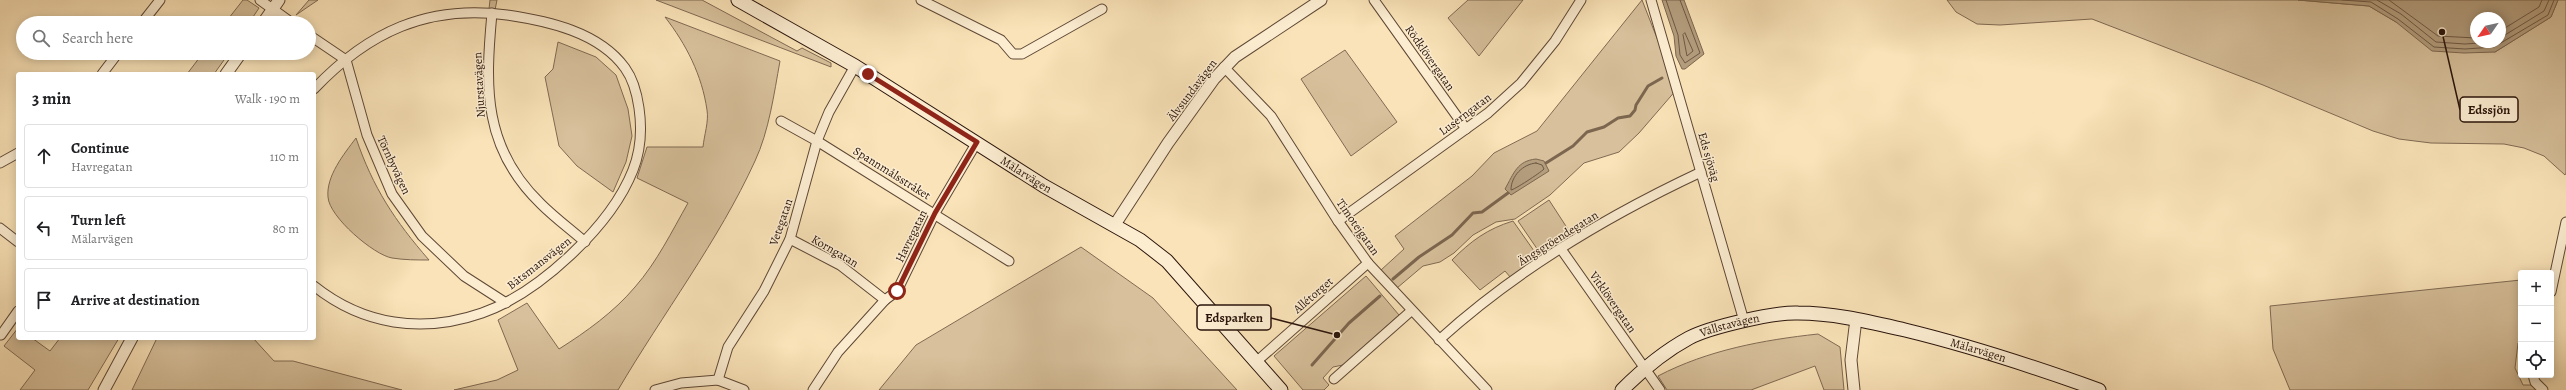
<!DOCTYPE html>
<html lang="en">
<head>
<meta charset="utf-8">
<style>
  body { margin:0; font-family:Alegreya,serif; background:#f6f6f6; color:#202124 }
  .controls { position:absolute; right:12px; bottom:12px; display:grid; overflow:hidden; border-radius:4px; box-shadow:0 2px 10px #0003 }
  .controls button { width:36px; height:36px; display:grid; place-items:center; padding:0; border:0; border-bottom:1px solid #e0e0e0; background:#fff; color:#202124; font:20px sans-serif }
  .compass { position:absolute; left:2470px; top:12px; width:36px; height:36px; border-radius:50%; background:#fff; box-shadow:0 2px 10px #0003; rotate:236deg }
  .stop { position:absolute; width:12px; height:12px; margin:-9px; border:3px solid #8f2418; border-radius:50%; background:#fff }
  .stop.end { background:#8f2418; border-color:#fff; box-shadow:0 1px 4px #0008 }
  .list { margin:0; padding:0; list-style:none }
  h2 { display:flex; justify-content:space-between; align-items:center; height:52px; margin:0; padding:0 16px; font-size:17px }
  h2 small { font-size:13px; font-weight:400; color:#757577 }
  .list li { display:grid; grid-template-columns:26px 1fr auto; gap:12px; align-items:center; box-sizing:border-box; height:64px; margin:0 8px 8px; padding:0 8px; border:1px solid #e0e0e0; border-radius:4px }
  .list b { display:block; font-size:15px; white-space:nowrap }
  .list p { margin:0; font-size:13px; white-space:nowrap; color:#757577 }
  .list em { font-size:13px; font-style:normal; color:#757577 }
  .icon { flex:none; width:22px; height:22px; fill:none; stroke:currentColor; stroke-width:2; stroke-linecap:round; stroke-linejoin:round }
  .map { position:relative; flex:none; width:2566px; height:390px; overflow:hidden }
  .search { position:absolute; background:#fff; box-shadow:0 2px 10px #0003; left:16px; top:16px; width:300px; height:44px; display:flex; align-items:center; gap:10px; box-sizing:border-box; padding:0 14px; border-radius:22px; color:#757577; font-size:15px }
  .panel { position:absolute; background:#fff; box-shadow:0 2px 10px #0003; left:16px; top:72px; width:300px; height:268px; border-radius:4px }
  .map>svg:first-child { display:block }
</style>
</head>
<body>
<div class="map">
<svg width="2566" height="390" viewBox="0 0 2566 390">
  <rect width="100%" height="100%" fill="#fae3b8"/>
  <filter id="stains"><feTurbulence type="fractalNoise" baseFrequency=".005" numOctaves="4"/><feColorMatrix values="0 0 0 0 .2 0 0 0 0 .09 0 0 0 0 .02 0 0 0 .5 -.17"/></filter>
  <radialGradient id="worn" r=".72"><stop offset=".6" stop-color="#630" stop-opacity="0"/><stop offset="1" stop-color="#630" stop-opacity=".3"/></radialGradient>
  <!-- green -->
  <g fill="#d7c09b" stroke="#806a53">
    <polygon points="243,0 247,0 259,8 249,23 225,23"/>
    <polygon points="309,0 318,0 296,15"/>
    <polygon points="490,0 497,0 495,10 489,9"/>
    <polygon points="656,0 702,0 797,51 802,48 831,63 831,67"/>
    <polygon points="1468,0 1523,0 1479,56 1448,18"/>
    <polygon points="1642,0 1677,89 1639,133 1619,152 1584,163 1550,195 1515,219 1496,222 1473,235 1454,253 1440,262 1423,266 1397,288 1381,270 1404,249 1395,236 1472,176 1494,153 1537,131"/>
    <polygon points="1947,0 2298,0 2369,6 2396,22 2495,52 2551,17 2558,0 2566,0 2566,173 2565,175 2544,156 2524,148 2504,144 2431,143 2399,139 2373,131 2263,85 2092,19 2000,25 1977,24 1956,12"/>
    <path d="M665 17 780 61C774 94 769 131 755 161 719 240 662 315 618 390H454L497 380 518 370 498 320 527 303 559 349C586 332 614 312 635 287 657 262 672 231 688 203L637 178 647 147H703C704 136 709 121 707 110 702 75 686 44 665 17Z"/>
    <polygon points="558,42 596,57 616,75 628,109 632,136 626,162 613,192 577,166 559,146 545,77 553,69"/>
    <polygon points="1345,50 1397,122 1351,156 1301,79"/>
    <polygon points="203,53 229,53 214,74 187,74"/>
    <path d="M356 138C373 188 395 221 429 260 417 260 404 260 392 258 374 255 329 217 328 197 326 176 344 154 356 138Z"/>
    <polygon points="1549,200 1573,237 1542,256 1518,221"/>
    <path d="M1513 221 1539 258 1511 278 1505 271 1480 290 1452 260C1471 241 1487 229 1513 221Z"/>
    <polygon points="1081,247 1153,298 1237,390 879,390 916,345"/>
    <polygon points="1366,276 1399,315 1343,365 1333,367 1323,378 1329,385 1324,390 1303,390 1274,356"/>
    <polygon points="2521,280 2521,343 2518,343 2515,368 2523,385 2532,385 2536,390 2290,390 2273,349 2270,306"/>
    <polygon points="18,328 18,338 32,338 50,351 60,338 119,338 88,390 20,390 35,370 4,346"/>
    <path d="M1818 334 1840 347 1844 390H1824L1815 366 1751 390H1667L1658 376C1708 350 1763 340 1818 334Z"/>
    <polygon points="157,338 253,338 274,361 293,361 402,390 132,390"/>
  </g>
  <!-- water -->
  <g fill="#b39d7d" stroke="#7c664f" fill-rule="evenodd">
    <polygon points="1662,0 1684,0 1704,54 1685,69 1682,69 1676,56 1674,36"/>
    <path d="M2298 0H2558L2551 17 2495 52 2464 53 2432 51 2396 22 2369 6ZM2476 18H2500V42H2476Z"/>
    <path d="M1536 159 1544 161 1549 171 1511 195 1505 189C1514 173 1517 161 1536 159Z"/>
  </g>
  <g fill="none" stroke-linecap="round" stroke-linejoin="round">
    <!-- shore -->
    <g stroke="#6e5844" stroke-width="1">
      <polyline points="1666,0 1678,35 1680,55 1685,63 1700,53 1680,0"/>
      <polyline points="2342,0 2371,2 2398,19 2434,47 2465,49 2494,47 2548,15 2554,0"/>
      <polyline points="2377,0 2401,14 2436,42 2465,44 2494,42"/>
      <polyline points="2389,0 2438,36 2476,38"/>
      <polyline points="2500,31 2539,7 2542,0"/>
      <polygon points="1685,33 1693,51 1687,56 1683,35"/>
      <polyline points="2500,38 2544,11 2549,0"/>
      <path d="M1536 163 1542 165 1544 169C1540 173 1514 190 1511 190 1511 176 1523 164 1536 163Z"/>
    </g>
    <!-- stream -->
    <g stroke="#7c664f" stroke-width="3">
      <polyline points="1546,163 1573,146 1587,132 1604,127 1618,118 1630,116 1635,110 1636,105 1648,86 1662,78"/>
      <polyline points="1393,279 1419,257 1452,235 1473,213 1482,212 1508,193"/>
      <polyline points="1312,365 1349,323 1380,296"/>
    </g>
    <!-- minor casing -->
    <g stroke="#5e4836" stroke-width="11">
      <g id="minor">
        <polyline points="260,0 292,23"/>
        <polyline points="921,0 1001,40 1013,54 1022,54 1102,9"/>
        <polyline points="1374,0 1466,129"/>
        <polyline points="1651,0 1744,321"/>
        <path d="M492 13C485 88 483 148 541 204 554 217 570 229 585 242"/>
        <polyline points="142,23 160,0"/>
        <polyline points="309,35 346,60 367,135 392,194 422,236 464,276 506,303"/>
        <polyline points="1224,67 1271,116 1338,221 1368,263 1487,390"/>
        <polyline points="102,74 118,53"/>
        <path d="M314 89C368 32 428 4 507 15 548 21 599 32 625 68 633 79 637 94 639 108 642 129 641 150 633 170 611 226 539 293 482 313 422 334 363 325 314 286"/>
        <polyline points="781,121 817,141 1009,261"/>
        <polyline points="0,163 18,153"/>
        <polyline points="1338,221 1488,113 1521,83 1555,41 1581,0"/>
        <polyline points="0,228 18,242"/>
        <polyline points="790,239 840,265 885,300"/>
        <polyline points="1561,249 1660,390"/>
        <polyline points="2551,292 2566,222"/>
        <polyline points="1,335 18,311"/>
        <path d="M1439 340C1516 270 1607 216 1701 172"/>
        <polyline points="1256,362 1368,263"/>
        <polyline points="2533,375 2535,382 2543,390"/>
        <polyline points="1334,379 1411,311"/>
        <polyline points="718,380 728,347 764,291 790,239 817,141 829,112 855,66"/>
        <polyline points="655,390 681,383 718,380 744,390"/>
        <polyline points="813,390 838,352 885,300 897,291 935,213 977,142"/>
      </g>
    </g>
    <!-- tertiary casing -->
    <g stroke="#5e4836" stroke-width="13">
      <g id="tertiary">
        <polyline points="263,23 279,0"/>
        <polyline points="226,74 241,53"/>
        <polyline points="1114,226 1168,143 1214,79 1235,57 1321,0"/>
        <polyline points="104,390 132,338"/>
        <polyline points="1854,390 1851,360 1856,319"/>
      </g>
    </g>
    <!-- secondary casing -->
    <g stroke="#2a140b" stroke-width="15">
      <g id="secondary">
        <path id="s1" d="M738 0 855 66 1044 186 1140 240 1167 261 1281 390"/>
        <path id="s2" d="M1622 390C1641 371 1665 351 1689 338 1710 327 1774 312 1798 313 1834 313 1870 322 1905 330 1971 346 2035 367 2099 390"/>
      </g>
    </g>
    <!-- minor -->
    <use href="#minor" stroke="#fcedd1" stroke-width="9"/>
    <!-- tertiary -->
    <use href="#tertiary" stroke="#fcedd1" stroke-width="11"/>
    <!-- secondary -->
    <use href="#secondary" stroke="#fcedd1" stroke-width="13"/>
  </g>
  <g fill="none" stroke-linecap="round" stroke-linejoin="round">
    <!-- route -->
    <polyline stroke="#8f2418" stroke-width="5" points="868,74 977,142 935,213 897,291"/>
  </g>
  <g text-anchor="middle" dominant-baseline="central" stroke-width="3" stroke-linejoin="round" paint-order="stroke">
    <!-- street labels -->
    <g font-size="12" fill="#2a140b" stroke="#fcedd1">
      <text transform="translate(1430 58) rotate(55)">Rödklövergatan</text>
      <text transform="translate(479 85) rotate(-93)">Njurstavägen</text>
      <text transform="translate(1192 90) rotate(-53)">Älvsundavägen</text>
      <text transform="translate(1465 114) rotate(-37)">Luserngatan</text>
      <text transform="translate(1709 157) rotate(74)">Eds sjöväg</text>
      <text transform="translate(394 165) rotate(65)">Törnbyvägen</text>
      <text transform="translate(892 173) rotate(32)">Spannmålsstråket</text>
      <text stroke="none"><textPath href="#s1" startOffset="337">Mälarvägen</textPath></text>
      <text transform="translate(781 222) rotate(-71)">Vetegatan</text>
      <text transform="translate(1358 227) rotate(55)">Timotejgatan</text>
      <text transform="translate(911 236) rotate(-64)">Havregatan</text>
      <text transform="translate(1558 238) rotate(-32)">Ängsgröendegatan</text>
      <text transform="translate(835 251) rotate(30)">Korngatan</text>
      <text transform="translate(539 263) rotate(-38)">Båtsmansvägen</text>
      <text transform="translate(1313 295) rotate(-41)">Allétorget</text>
      <text transform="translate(1613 302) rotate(55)">Vitklövergatan</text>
      <text stroke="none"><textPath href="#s2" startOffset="128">Vällstavägen</textPath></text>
      <text stroke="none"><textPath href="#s2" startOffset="382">Mälarvägen</textPath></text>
    </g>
  </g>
  <!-- callouts -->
  <path fill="none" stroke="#2a140b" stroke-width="1.5" d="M2442 32L2460 110M1337 335L1271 318"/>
  <g fill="#2a140b" stroke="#fcedd1" stroke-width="1.5">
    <circle cx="2442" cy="32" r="4"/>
    <circle cx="1337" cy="335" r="4"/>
  </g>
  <g fill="#fcedd1" stroke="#2a140b" stroke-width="1.5">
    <rect x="2460" y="97" width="58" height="25" rx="4"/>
    <rect x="1197" y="305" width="74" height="25" rx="4"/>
  </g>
  <g font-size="13" text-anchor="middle" font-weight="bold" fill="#2a140b">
    <text x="2489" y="114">Edssjön</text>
    <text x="1234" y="322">Edsparken</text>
  </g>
  <rect width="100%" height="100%" filter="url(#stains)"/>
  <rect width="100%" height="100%" fill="url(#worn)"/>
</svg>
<div class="controls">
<button>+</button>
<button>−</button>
<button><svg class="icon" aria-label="locate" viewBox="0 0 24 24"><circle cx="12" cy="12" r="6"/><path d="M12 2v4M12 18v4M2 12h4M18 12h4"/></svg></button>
</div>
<svg class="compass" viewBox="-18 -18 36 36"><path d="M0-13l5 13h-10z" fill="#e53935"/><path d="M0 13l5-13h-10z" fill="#757577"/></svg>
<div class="stop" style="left:897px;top:291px"></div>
<div class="stop end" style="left:868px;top:74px"></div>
<div class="search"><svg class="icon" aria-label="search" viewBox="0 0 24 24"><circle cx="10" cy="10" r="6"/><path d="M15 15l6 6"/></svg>Search here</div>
<section class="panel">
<h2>3 min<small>Walk · 190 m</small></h2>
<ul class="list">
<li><svg class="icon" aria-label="ahead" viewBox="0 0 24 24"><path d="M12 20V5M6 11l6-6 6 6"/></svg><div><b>Continue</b><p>Havregatan</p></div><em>110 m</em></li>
<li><svg class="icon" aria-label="left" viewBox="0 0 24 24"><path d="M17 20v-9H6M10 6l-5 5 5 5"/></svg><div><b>Turn left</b><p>Mälarvägen</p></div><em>80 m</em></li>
<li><svg class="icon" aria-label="arrive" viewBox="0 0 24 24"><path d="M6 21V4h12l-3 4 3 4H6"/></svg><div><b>Arrive at destination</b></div></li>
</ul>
</section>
</div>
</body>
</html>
